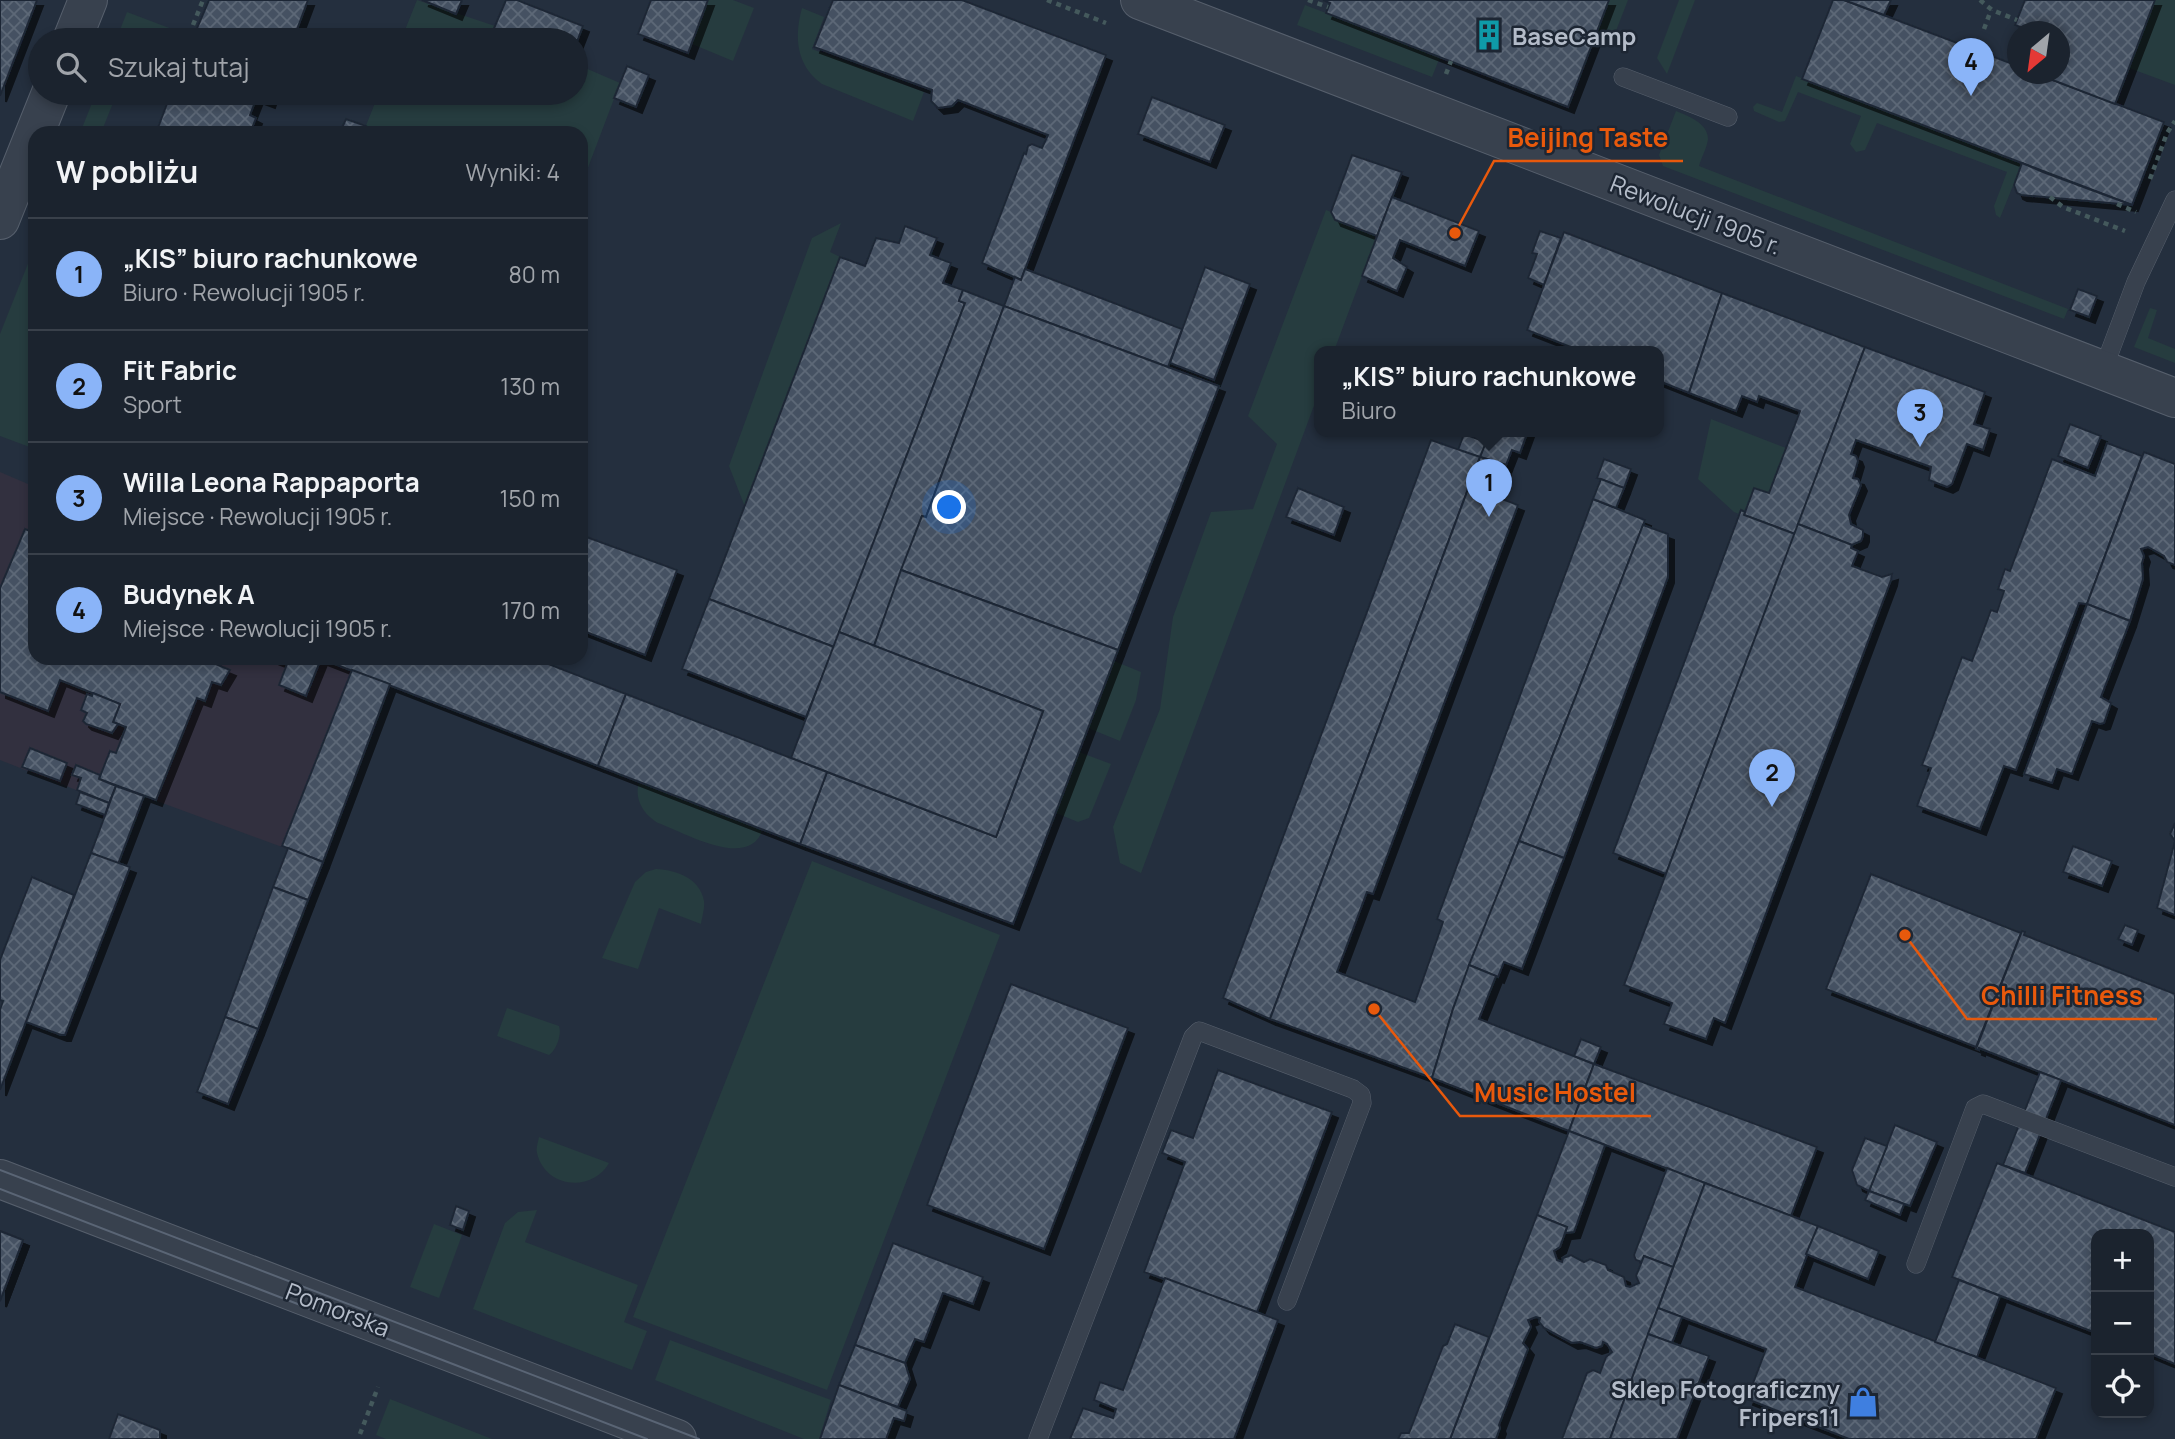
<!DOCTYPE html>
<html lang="pl">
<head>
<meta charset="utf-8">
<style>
  body { margin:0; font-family:Manrope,sans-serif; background:#242b36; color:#f1f3f6 }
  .controls { position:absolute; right:21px; bottom:21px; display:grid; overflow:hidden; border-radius:14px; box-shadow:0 4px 10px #0003 }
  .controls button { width:63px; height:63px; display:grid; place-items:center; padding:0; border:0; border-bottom:2px solid #39404a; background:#1b232e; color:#f1f3f6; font:35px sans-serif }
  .compass { position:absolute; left:2007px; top:21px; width:63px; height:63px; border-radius:50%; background:#1b232e; box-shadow:0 4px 10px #0003; rotate:209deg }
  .you { position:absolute; left:950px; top:508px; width:24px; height:24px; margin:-18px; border:5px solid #fff; border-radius:50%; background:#1a73e8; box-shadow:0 0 0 10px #1a73e833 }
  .badge { display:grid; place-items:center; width:46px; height:46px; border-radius:50%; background:#8ab4f8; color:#111; font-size:23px; font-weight:700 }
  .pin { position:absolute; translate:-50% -58px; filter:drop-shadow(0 2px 4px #0008) }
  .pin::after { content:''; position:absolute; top:37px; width:24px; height:21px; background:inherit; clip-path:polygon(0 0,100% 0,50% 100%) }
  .popup { position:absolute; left:1314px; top:346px; width:350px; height:91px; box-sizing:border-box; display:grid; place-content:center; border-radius:14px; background:#1b232e; filter:drop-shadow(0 2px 5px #0005); font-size:23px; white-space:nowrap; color:#a0a4aa }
  .popup b { font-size:26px; color:#f1f3f6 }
  .popup::after { content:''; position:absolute; left:50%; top:100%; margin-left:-14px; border:14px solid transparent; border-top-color:#1b232e }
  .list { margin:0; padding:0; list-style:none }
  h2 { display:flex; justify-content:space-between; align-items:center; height:91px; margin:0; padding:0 28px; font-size:30px }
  h2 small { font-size:23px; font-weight:400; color:#a0a4aa }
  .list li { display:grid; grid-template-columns:46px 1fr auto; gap:21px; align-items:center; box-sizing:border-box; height:112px; padding:0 28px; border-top:2px solid #39404a }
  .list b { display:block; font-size:26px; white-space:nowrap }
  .list p { margin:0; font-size:23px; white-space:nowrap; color:#a0a4aa }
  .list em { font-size:23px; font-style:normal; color:#a0a4aa }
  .icon { flex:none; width:38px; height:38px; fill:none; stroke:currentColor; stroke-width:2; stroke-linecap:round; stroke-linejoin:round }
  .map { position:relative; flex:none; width:2175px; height:1439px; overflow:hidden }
  .search { position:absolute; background:#1b232e; box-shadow:0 4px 10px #0003; left:28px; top:28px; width:560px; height:77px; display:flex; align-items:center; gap:18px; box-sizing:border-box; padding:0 24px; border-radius:38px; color:#a0a4aa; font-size:26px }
  .panel { position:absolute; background:#1b232e; box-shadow:0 4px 10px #0003; left:28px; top:126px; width:560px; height:539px; border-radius:21px }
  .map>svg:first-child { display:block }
</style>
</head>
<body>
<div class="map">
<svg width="2175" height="1439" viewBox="0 0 2175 1439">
  <defs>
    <pattern id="building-cross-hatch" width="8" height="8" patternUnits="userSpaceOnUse" patternTransform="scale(1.75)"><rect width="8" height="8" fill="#455162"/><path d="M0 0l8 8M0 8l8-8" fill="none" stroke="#5d6877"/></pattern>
    <filter id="shadow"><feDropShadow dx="6" dy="6" stdDeviation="0" flood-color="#0009"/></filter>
  </defs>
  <rect width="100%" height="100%" fill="#242f3e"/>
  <!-- medical -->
  <polygon fill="#32303f" points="0,472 35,487 35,658 319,658 390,684 323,862 116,786 109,803 0,760"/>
  <!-- green -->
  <g fill="#263c3f">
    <polygon points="417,0 495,26 493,33 512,40 401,40"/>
    <polygon points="708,0 733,0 754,8 733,61 692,44"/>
    <polygon points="1608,0 1628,0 1614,36 1595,35"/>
    <polygon points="1679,0 1695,0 1667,74 1657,58"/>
    <polygon points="2155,0 2175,0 2175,85 2129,68"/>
    <polygon points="1305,5 1440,57 1432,77 1297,25"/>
    <path d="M802 8 824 17 812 49 924 92 913 121 822 84C796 65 794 37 802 8Z"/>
    <polygon points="127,12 193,37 192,40 116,40"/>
    <polygon points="576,64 620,83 581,186 581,133 363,133 379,93 576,93"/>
    <polygon points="1796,76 2022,163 2000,218 1996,215 1994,206 2007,172 1877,123 1865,150 1856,152 1850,144 1861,116 1798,92 1785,121 1779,122 1754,111 1753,107 1757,103 1782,112"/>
    <polygon points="96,93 115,98 101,133 80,133"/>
    <path d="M1676 111C1688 116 1708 123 1708 139 1707 148 1701 158 1699 166L2068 309 2064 319 1663 166 1659 155Z"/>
    <polygon points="1326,210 1331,212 1335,220 1377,236 1334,351 1319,351 1319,392 1141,873 1120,863 1113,827 1160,709 1173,617 1211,512 1253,509 1277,444 1248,416"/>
    <polygon points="841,223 830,252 840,257 745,507 729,466 812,238"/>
    <polygon points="35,246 35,449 0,436 0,334"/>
    <polygon points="2150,308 2157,310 2148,338 2175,349 2175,363 2134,347"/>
    <polygon points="1711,419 1786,448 1769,493 1754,488 1745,512 1741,511 1739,514 1734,512 1698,479"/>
    <polygon points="1114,661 1141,672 1136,700 1120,741 1088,728"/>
    <polygon points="1079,752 1111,764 1089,818 1078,822 1056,813"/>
    <path d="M639 782 763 829C749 871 686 833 658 823 643 814 634 799 639 782Z"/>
    <polygon points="812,861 1000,935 827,1390 633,1317"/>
    <path d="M656 869C676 870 700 878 704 901 705 908 702 917 701 924L659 908 638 969 602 958 635 882 646 872Z"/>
    <path d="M507 1008 559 1026C562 1035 556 1050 549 1055L497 1036Z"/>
    <path d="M539 1137 609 1163C592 1193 545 1188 537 1153 536 1148 538 1142 539 1137Z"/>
    <polygon points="537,1210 525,1242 638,1285 624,1322 647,1331 632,1370 473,1309 505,1223 518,1212"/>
    <polygon points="434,1224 462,1235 439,1298 410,1287"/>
    <polygon points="670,1340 831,1400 819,1439 804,1439 655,1380"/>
    <polygon points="390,1399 492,1439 386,1439 376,1435"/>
  </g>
  <!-- building -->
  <g fill="url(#building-cross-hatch)" stroke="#1f2835" stroke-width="2" filter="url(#shadow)">
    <polygon points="0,0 37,0 0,96"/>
    <polygon points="209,0 308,0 293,40 192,40"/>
    <polygon points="422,0 462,0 456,14"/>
    <polygon points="506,0 517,0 583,26 576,44 576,40 512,40 492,33"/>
    <polygon points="651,0 708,0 688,53 638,34"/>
    <polygon points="833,0 962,0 1106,55 1021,280 982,263 1024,153 1026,154 1028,146 1032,144 1042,148 1048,135 958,100 952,106 938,108 931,101 932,90 814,47"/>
    <polygon points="1323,0 1609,0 1568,107 1326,13 1330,3"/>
    <polygon points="1833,0 1844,0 2018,66 2018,74 2037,74 2164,122 2132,205 1802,79"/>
    <polygon points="1844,0 1891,0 1884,15"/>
    <polygon points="2025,0 2155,0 2115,104 2037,74 2060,74 2060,32 2033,32 2015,25"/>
    <polygon points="627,66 649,75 636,107 614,98"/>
    <polygon points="171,93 245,93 257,97 250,115 256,118 250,133 156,133"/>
    <polygon points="245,93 272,93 269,102"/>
    <polygon points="1152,97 1225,125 1210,162 1138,134"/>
    <polygon points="346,119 366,126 363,133 349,133 341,130"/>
    <polygon points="1352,155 1402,172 1377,236 1335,220 1331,212"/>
    <polygon points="2022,163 2043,172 2132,205 2021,195 2017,193 2014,185"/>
    <polygon points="1392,197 1479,231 1465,266 1400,240 1393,258 1407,267 1397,291 1362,276"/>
    <polygon points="905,226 937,238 930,255 951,263 943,283 963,290 959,301 965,303 834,647 709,599 840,257 865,266 876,238 899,243"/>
    <polygon points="1540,231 1561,238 1544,285 1528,278 1537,254 1532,253"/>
    <polygon points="1564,232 1722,293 1689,393 1659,381 1659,351 1581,351 1527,330"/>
    <polygon points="1205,267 1250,284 1214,380 1170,363"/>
    <polygon points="1025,269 1182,329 1168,367 1004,306 1015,277 1021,280"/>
    <polygon points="2078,289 2097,296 2089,317 2070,310"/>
    <polygon points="963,290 1004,306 926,517 922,516 874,646 839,632 965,303 959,301"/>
    <polygon points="1722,293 1865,347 1795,534 1744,515 1754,488 1769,493 1800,411 1759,396 1757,402 1742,396 1736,411 1689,393"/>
    <polygon points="1004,306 1219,386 1118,650 901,570 922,516 926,517"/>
    <polygon points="1865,347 1985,392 1974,424 1990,429 1983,450 1967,444 1952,484 1947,487 1929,480 1931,467 1856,440 1851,454 1856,456 1858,461 1853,478 1858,479 1861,485 1849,515 1851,524 1863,530 1863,536 1861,541 1852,545 1798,524"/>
    <polygon points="2070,424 2101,436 2088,468 2058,456"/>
    <polygon points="1489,431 1528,431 1520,453 1512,450 1506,465 1480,457"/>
    <polygon points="1464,434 1486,442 1480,457 1458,450"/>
    <polygon points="1431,440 1480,457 1270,1019 1223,998"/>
    <polygon points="2107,443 2142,456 2087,604 2079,603 2016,770 2004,766 1980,829 1917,806 1931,768 1922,765 1962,657 1972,661 1991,610 1997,612 2004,591 1998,589 2005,569 2010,571 2052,459 2095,476"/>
    <polygon points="2144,452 2175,464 2175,565 2167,562 2164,556 2148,547 2141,549 2144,556 2142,563 2143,579 2130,621 2087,604"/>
    <polygon points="1480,457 1506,465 1494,496 1518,505 1373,894 1367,892 1337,972 1415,1002 1443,922 1437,919 1593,499 1645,520 1453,1009 1432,1078 1270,1019"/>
    <polygon points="1604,459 1631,469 1624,488 1597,478"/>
    <polygon points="1601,479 1624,488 1616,508 1593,499"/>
    <polygon points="1298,488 1344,507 1334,535 1286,517"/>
    <polygon points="1741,510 1745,512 1744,515 1795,534 1666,874 1613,853"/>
    <polygon points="1798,524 1852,545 1851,548 1858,551 1852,566 1882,577 1892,574 1891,580 1725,1023 1714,1018 1706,1039 1664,1024 1672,1003 1624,985"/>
    <polygon points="1643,525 1668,534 1668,577 1564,858 1519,841"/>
    <polygon points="25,529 35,533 35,658 215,658 213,663 230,670 221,685 212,682 205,701 197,698 156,800 99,779 110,751 116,753 126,727 113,722 120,704 60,680 48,711 0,692 0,588"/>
    <polygon points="581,535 677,570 645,655 581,630"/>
    <polygon points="901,570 1118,650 1013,924 800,844 827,772 996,837 1043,711 874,646"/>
    <polygon points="709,599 834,647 806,717 682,669"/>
    <polygon points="2087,604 2130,621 2101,697 2111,703 2104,723 2100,724 2092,721 2072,774 2057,769 2052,783 2024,774"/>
    <polygon points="839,632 1043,711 996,837 791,758"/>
    <polygon points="272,658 321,659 306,696 279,685 287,664"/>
    <polygon points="319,658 533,658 626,694 598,766"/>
    <polygon points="352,670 390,684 323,862 282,846"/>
    <polygon points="93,693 120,704 113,722 118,724 112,733 86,724 83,721 87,713 81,710 87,694 92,696"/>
    <polygon points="626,694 827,772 800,844 598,766"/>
    <polygon points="30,748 67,763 60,781 22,767"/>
    <polygon points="76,765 100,775 99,779 116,786 109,803 77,790 81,778 72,775"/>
    <polygon points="116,786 144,796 118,864 91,853"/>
    <polygon points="80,792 109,803 105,815 76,804"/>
    <polygon points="2175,823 2175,915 2157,908 2175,841 2170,834"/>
    <polygon points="1519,841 1564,858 1522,969 1504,962 1498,977 1469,965"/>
    <polygon points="2073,846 2112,861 2102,886 2063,872"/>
    <polygon points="288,848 323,862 308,900 273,887"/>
    <polygon points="91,853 130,867 65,1035 61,1035 26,1022"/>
    <polygon points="1871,874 2021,933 1976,1047 1826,989"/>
    <polygon points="32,877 74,895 0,1090 0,1010 3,1001 0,1000 0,960"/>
    <polygon points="273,887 308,900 258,1029 225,1017"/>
    <polygon points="2125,925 2138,930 2132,945 2118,939"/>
    <polygon points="2022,931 2025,932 2024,935 2175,994 2175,1125 1979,1048 1979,1050 1976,1049"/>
    <polygon points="1469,965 1496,976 1479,1019 1594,1064 1569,1131 1432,1078 1453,1009"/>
    <polygon points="1011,984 1128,1028 1044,1249 927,1205"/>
    <polygon points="225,1017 258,1029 228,1104 197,1092"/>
    <polygon points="1581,1039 1601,1047 1594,1064 1574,1056"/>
    <polygon points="1594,1064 1817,1147 1791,1216 1569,1131"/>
    <polygon points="1218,1070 1332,1112 1257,1312 1144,1272 1185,1162 1162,1153 1171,1130 1193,1138"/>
    <polygon points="2040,1072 2061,1080 2025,1173 2003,1165"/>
    <polygon points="1895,1125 1937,1142 1910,1206 1869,1191"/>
    <polygon points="1569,1131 1605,1145 1574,1232 1565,1233 1567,1227 1537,1215"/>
    <polygon points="1865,1138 1887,1146 1869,1191 1857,1185 1852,1170"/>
    <polygon points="1997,1163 2175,1232 2175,1364 2149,1353 2149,1234 2096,1234 2096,1333 1952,1277"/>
    <polygon points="1667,1168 1705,1183 1673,1267 1644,1256 1642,1262 1636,1260 1634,1255"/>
    <polygon points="1705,1183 1818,1226 1795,1287 2056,1388 2036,1439 1849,1439 1747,1399 1766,1349 1658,1308"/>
    <polygon points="1869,1191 1904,1204 1900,1215 1865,1200"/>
    <polygon points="456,1206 469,1211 463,1230 450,1225"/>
    <polygon points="1537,1215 1567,1227 1560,1247 1554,1251 1557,1260 1562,1262 1563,1258 1571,1255 1584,1262 1590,1259 1606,1265 1608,1270 1624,1277 1626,1286 1630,1287 1639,1283 1636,1276 1644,1256 1673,1267 1610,1439 1562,1439 1587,1373 1593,1370 1600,1373 1606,1357 1612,1352 1607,1344 1603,1342 1602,1346 1596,1348 1580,1342 1572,1343 1544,1328 1539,1322 1540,1318 1536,1317 1528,1320 1531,1327 1523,1343 1528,1349 1499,1425 1500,1428 1496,1439 1450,1439"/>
    <polygon points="1818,1226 1879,1251 1868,1279 1806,1254"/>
    <polygon points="0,1231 23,1240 0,1301"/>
    <polygon points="0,1231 23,1240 0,1301"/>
    <polygon points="893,1243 983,1277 973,1304 943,1293 924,1342 915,1339 905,1363 855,1345"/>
    <polygon points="1165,1278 1278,1320 1234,1439 1070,1439 1083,1408 1113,1418 1116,1409 1094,1400 1100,1382 1123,1390"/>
    <polygon points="1959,1280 2000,1296 1977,1357 1935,1342"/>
    <polygon points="1658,1308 1682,1317 1672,1343 1648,1334"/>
    <polygon points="1455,1324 1489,1337 1450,1439 1398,1439 1401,1433 1409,1433 1443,1346 1447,1344"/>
    <polygon points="1648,1334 1709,1356 1677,1439 1610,1439"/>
    <polygon points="855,1345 905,1363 910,1379 898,1407 839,1385"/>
    <polygon points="839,1385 907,1411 904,1421 894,1418 886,1439 820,1439"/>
    <polygon points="118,1414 160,1430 160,1439 109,1439"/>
  </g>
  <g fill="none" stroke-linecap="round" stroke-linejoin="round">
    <!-- service casing -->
    <g stroke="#565f6c" stroke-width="19">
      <g id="service">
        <polyline points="1623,77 1728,117"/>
        <polyline points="2103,370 2136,282 2175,200"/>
        <polyline points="1916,1264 1975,1108 1983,1104 2175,1177"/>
        <polyline points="1038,1439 1193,1037 1199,1031 1353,1089 1361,1095 1362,1103 1287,1301"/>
      </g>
    </g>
    <!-- tertiary casing -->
    <g stroke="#565f6c" stroke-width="40">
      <g id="tertiary">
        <polyline points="1140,0 2175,398"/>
        <polyline points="72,40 88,0"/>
        <polyline points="0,220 51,93"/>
        <polyline points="0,1179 677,1439"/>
      </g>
    </g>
    <!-- path -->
    <g stroke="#44595c" stroke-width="4.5" stroke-dasharray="5 5" stroke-linecap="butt">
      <polyline points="1047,0 1106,23"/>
      <polyline points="1308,0 1328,7"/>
      <polyline points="1980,0 1992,10 2017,20"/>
      <polyline points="193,25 203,0"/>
      <polyline points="1984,29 1991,10"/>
      <polyline points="1446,74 1451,61"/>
      <polyline points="2150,179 2167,133 2175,121"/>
      <polyline points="2050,197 2063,207 2125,231"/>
      <polyline points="2117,204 2136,212"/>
      <polyline points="360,1434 378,1387"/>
    </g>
    <!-- service -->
    <use href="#service" stroke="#38414e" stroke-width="18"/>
    <!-- tertiary -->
    <use href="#tertiary" stroke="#38414e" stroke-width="38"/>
    <!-- tram -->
    <g stroke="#5a6575" stroke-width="2">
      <polyline points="0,1170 699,1439"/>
      <polyline points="0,1189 647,1439"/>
    </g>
  </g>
  <!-- icons -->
  <defs>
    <g id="building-bare" transform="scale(2.415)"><path d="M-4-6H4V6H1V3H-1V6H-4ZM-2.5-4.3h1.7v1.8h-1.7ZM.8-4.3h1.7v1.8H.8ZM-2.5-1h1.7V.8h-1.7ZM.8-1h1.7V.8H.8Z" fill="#0f9aa8" stroke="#1d2633" stroke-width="2.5" paint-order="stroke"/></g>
    <g id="shop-bare" transform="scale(2.415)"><path d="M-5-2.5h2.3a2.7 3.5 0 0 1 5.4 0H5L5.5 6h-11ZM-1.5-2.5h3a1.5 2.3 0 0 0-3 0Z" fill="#3f7fe0" stroke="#1d2633" stroke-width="2.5" paint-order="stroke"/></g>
  </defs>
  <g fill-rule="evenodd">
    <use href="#building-bare" x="1489" y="35"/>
    <use href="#shop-bare" x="1863" y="1402"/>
  </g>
  <g text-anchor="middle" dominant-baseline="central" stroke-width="5" stroke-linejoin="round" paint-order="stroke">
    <!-- poi labels -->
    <g font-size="24" font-weight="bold" fill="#b4bcc9" stroke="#1d2633" text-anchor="start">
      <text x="1512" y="35">BaseCamp</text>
      <text x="1840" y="1388" text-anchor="end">Sklep Fotograficzny<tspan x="1840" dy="28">Fripers11</tspan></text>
    </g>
    <!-- street labels -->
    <g font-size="24" fill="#b4bcc9" stroke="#1d2633">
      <text transform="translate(1696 214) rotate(21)">Rewolucji 1905 r.</text>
      <text transform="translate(338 1309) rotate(21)">Pomorska</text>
    </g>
  </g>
  <!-- callouts -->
  <path fill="none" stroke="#e8590c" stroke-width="2.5" d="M1455 233L1494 161H1683M1905 935L1967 1019H2157M1374 1009L1460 1116H1651"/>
  <g fill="#e8590c" stroke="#1d2633" stroke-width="2.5">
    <circle cx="1455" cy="233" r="7"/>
    <circle cx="1905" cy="935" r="7"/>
    <circle cx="1374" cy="1009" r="7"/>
  </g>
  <g font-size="26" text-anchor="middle" font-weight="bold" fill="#e8590c" stroke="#1d2633" stroke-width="5" stroke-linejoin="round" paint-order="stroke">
    <text x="1588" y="147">Beijing Taste</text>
    <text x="2062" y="1005">Chilli Fitness</text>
    <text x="1555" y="1102">Music Hostel</text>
  </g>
</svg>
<div class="controls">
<button>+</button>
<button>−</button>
<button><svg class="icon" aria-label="locate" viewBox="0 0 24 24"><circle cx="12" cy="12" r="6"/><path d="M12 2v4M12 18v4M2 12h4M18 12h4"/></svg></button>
</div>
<svg class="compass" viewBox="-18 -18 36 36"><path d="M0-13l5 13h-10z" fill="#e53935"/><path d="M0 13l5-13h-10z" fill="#a0a4aa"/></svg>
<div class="you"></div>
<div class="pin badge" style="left:1489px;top:517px">1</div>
<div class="popup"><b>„KIS” biuro rachunkowe</b>Biuro</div>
<div class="pin badge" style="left:1772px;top:807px">2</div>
<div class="pin badge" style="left:1920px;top:447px">3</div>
<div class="pin badge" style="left:1971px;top:96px">4</div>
<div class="search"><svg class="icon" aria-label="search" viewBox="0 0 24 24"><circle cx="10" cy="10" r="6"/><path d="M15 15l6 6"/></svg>Szukaj tutaj</div>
<section class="panel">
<h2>W pobliżu<small>Wyniki: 4</small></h2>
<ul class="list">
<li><span class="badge">1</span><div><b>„KIS” biuro rachunkowe</b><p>Biuro · Rewolucji 1905 r.</p></div><em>80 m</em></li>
<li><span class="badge">2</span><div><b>Fit Fabric</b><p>Sport</p></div><em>130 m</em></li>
<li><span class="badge">3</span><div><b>Willa Leona Rappaporta</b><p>Miejsce · Rewolucji 1905 r.</p></div><em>150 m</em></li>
<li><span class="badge">4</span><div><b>Budynek A</b><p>Miejsce · Rewolucji 1905 r.</p></div><em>170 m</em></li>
</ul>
</section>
</div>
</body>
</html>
